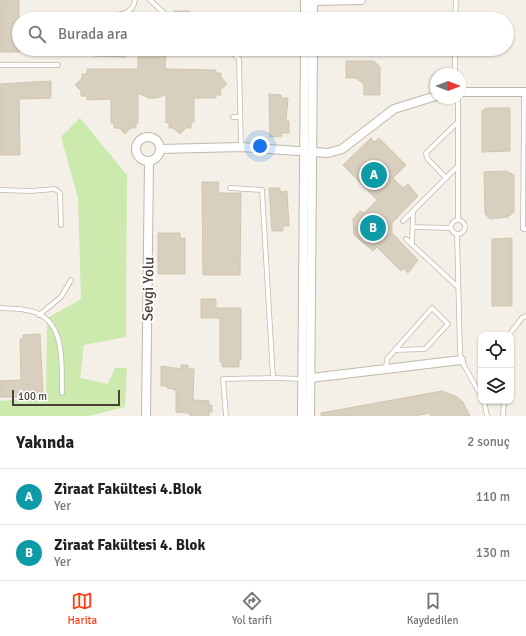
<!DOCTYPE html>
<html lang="tr">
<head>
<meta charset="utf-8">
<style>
  body { margin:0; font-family:Signika,sans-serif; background:#f2f2f2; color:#202124 }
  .controls { position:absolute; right:12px; bottom:12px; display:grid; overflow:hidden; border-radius:8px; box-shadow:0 1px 3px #0004 }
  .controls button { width:36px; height:36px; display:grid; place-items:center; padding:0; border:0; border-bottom:1px solid #e0e0e0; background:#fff; color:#202124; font:20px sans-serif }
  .compass { position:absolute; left:430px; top:68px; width:36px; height:36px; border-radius:50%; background:#fff; box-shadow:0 1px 3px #0004; rotate:90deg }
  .scale { position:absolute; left:12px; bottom:10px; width:108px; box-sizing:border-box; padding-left:4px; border:2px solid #474136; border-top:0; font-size:11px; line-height:14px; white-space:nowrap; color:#474136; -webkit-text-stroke:3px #fff; paint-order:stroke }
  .you { position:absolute; left:260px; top:146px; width:14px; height:14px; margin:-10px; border:3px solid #fff; border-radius:50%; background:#1a73e8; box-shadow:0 0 0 6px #1a73e833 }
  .badge { display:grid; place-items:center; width:26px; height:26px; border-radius:50%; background:#ff3d13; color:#fff; font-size:13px; font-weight:700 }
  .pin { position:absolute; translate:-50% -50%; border:2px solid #fff; box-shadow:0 1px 4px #0006 }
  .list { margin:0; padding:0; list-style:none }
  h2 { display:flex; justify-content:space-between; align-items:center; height:52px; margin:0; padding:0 16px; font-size:17px }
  h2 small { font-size:13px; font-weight:400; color:#757577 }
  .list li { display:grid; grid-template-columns:26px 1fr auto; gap:12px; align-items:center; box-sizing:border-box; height:56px; padding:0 16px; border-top:1px solid #e0e0e0 }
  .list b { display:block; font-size:15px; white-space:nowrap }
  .list p { margin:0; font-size:13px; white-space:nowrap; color:#757577 }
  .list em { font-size:13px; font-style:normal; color:#757577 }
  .icon { flex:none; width:22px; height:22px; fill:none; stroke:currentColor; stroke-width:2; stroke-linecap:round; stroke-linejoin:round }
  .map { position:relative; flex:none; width:526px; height:416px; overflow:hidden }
  .search { position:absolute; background:#fff; box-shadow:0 1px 3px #0004; left:12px; right:12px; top:12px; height:44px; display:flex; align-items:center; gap:10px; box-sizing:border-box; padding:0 14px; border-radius:22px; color:#757577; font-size:15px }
  .sheet { height:164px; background:#fff }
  nav { display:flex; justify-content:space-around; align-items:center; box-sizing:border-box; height:56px; border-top:1px solid #e0e0e0; background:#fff; font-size:11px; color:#757577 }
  nav a { display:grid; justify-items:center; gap:2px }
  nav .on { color:#ff3d13 }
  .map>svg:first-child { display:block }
</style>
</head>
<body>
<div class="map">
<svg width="526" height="416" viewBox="0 0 526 416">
  <rect width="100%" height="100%" fill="#f4f0e7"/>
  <!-- green -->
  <polygon fill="#cdeaae" points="80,118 127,175 126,337 84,345 80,378 108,384 115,368 127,368 125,407 89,416 0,416 0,401 46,397 47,318 81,299 78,198 61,137"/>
  <!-- building -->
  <g fill="#d9cfbf" stroke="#d1c5af">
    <rect x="0" y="0" width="19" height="52"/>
    <polygon points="174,11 190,11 190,18 174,19"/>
    <polygon points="93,49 126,49 126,57 93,56"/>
    <polygon points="138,49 163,49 163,53 166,53 165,69 216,70 216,73 221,73 221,77 227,84 220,90 221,95 216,95 216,98 194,98 194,122 191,122 191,128 186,128 180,134 173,128 169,128 169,122 166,123 166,94 157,98 149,98 138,93 138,123 136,123 136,128 131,128 125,134 119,128 114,128 114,123 111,123 111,99 87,100 87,96 81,96 81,91 75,85 82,78 82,74 87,74 87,69 138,69"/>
    <polygon points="346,61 374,61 380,67 380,95 364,95 364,84 356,78 346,78"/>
    <polygon points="51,81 51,98 19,99 20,155 0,155 0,84"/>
    <polygon points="269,94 281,95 281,98 288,98 286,121 289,121 289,133 281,133 282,136 270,137"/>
    <polygon points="486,108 510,108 510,151 482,152 482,111"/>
    <polygon points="371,138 374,142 379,138 406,165 393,178 403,188 408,184 418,196 392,223 392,233 418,260 408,273 403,268 401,271 377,247 373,251 354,235 353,219 360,211 364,213 377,200 343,165"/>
    <polygon points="506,171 514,175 514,212 508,217 490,219 485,214 484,172"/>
    <polygon points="202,182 219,182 218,193 241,193 240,275 203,275"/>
    <polygon points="269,188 280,188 280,192 287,191 289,226 283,226 283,231 272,231"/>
    <polygon points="158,233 180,233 180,238 185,238 185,274 158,274"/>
    <polygon points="512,238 512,306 492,306 492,239"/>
    <polygon points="201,299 216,299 216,308 241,308 241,360 239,360 239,367 222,367 222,362 220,362 220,318 201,318"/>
    <polygon points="40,334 43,393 18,393 18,397 0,397 0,381 21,380 20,339 23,339 23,335"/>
    <polygon points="181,365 188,365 188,369 194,369 193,400 209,401 209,405 212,405 212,412 209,412 209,416 191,416 188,413 176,412 176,390 167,388 167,386 161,386 161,366 181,369"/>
    <polygon points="442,391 457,397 463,402 470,416 431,416 430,413 414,416 321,416 321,413"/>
  </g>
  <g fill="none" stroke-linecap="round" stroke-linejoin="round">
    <!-- lane casing -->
    <g stroke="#c0b9a9" stroke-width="5.5">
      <g id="lane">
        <polyline points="150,0 163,12"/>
        <path d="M92 15C108 14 132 20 135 0"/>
        <polyline points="455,19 456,0"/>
        <polyline points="185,49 230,50 239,59 241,147"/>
        <polyline points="0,65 58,65"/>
        <polyline points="455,74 455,49"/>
        <polyline points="524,92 523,229 526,229"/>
        <polyline points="233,117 240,117"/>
        <polyline points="446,178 427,158 426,153 458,122"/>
        <polyline points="230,188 262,190 273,378"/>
        <polyline points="0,190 31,191 55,189 60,193 61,225"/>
        <circle cx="458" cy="227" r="7"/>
        <polyline points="458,220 458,98"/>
        <polyline points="403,221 458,166"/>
        <polyline points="413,227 451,228"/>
        <polyline points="457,235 460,351 461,360 481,396"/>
        <polyline points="406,239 458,287"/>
        <polyline points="412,245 413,211"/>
        <path d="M0 308C8 309 17 308 25 310 67 315 61 362 62 393"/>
        <polyline points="39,315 61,297 71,280"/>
        <polyline points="509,335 522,318 526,316"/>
        <polyline points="386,369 387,359 432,308 448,324 425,349 396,350"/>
        <polyline points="484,401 487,416"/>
        <polyline points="226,416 223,379 273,378 303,379"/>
        <polyline points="503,416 504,401"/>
      </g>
    </g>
    <!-- street casing -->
    <g stroke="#c0b9a9" stroke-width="10">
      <g id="street">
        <polyline points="313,1 361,0"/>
        <polyline points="305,19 305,0"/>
        <polyline points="313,19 313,0"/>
        <polyline points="460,92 526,92"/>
        <circle cx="148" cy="149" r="12"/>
        <polyline points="160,149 241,147 328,153 342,149 394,109 436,96"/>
        <polyline points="311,378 461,360"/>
        <polyline points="146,416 149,161"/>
        <polyline points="302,416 305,49"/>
        <polyline points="310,416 313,49"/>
      </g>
    </g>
    <!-- lane -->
    <use href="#lane" stroke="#fff" stroke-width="4"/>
    <!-- street -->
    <use href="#street" stroke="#fff" stroke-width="8"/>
  </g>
  <g text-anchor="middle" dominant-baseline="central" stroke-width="4" stroke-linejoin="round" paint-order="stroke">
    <!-- street labels -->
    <g font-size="15" fill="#474136" stroke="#fff">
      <text transform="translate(148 289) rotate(-89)">Sevgi Yolu</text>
    </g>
  </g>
</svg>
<div class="controls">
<button><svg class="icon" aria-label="locate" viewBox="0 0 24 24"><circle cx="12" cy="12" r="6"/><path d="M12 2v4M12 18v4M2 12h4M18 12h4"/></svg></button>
<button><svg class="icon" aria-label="layers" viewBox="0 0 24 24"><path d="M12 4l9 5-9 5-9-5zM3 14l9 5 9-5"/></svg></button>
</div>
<svg class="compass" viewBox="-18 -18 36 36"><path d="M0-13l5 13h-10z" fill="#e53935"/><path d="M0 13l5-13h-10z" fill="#757577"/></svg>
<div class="scale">100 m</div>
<div class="you"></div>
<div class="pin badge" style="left:374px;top:175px;background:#0f9aa8">A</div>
<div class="pin badge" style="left:373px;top:228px;background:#0f9aa8">B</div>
<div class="search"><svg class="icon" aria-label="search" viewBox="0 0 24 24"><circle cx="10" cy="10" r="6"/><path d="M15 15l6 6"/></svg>Burada ara</div>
</div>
<section class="sheet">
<h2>Yakında<small>2 sonuç</small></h2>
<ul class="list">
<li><span class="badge" style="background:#0f9aa8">A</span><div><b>Ziraat Fakültesi 4.Blok</b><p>Yer</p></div><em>110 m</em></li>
<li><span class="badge" style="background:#0f9aa8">B</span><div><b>Ziraat Fakültesi 4. Blok</b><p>Yer</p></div><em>130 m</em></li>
</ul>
</section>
<nav>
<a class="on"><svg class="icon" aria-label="map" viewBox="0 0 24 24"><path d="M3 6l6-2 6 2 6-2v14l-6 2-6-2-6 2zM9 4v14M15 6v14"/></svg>Harita</a>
<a><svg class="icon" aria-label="directions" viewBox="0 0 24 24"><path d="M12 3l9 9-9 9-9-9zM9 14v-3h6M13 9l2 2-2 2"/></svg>Yol tarifi</a>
<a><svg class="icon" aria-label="saved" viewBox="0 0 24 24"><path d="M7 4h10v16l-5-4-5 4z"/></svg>Kaydedilen</a>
</nav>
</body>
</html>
